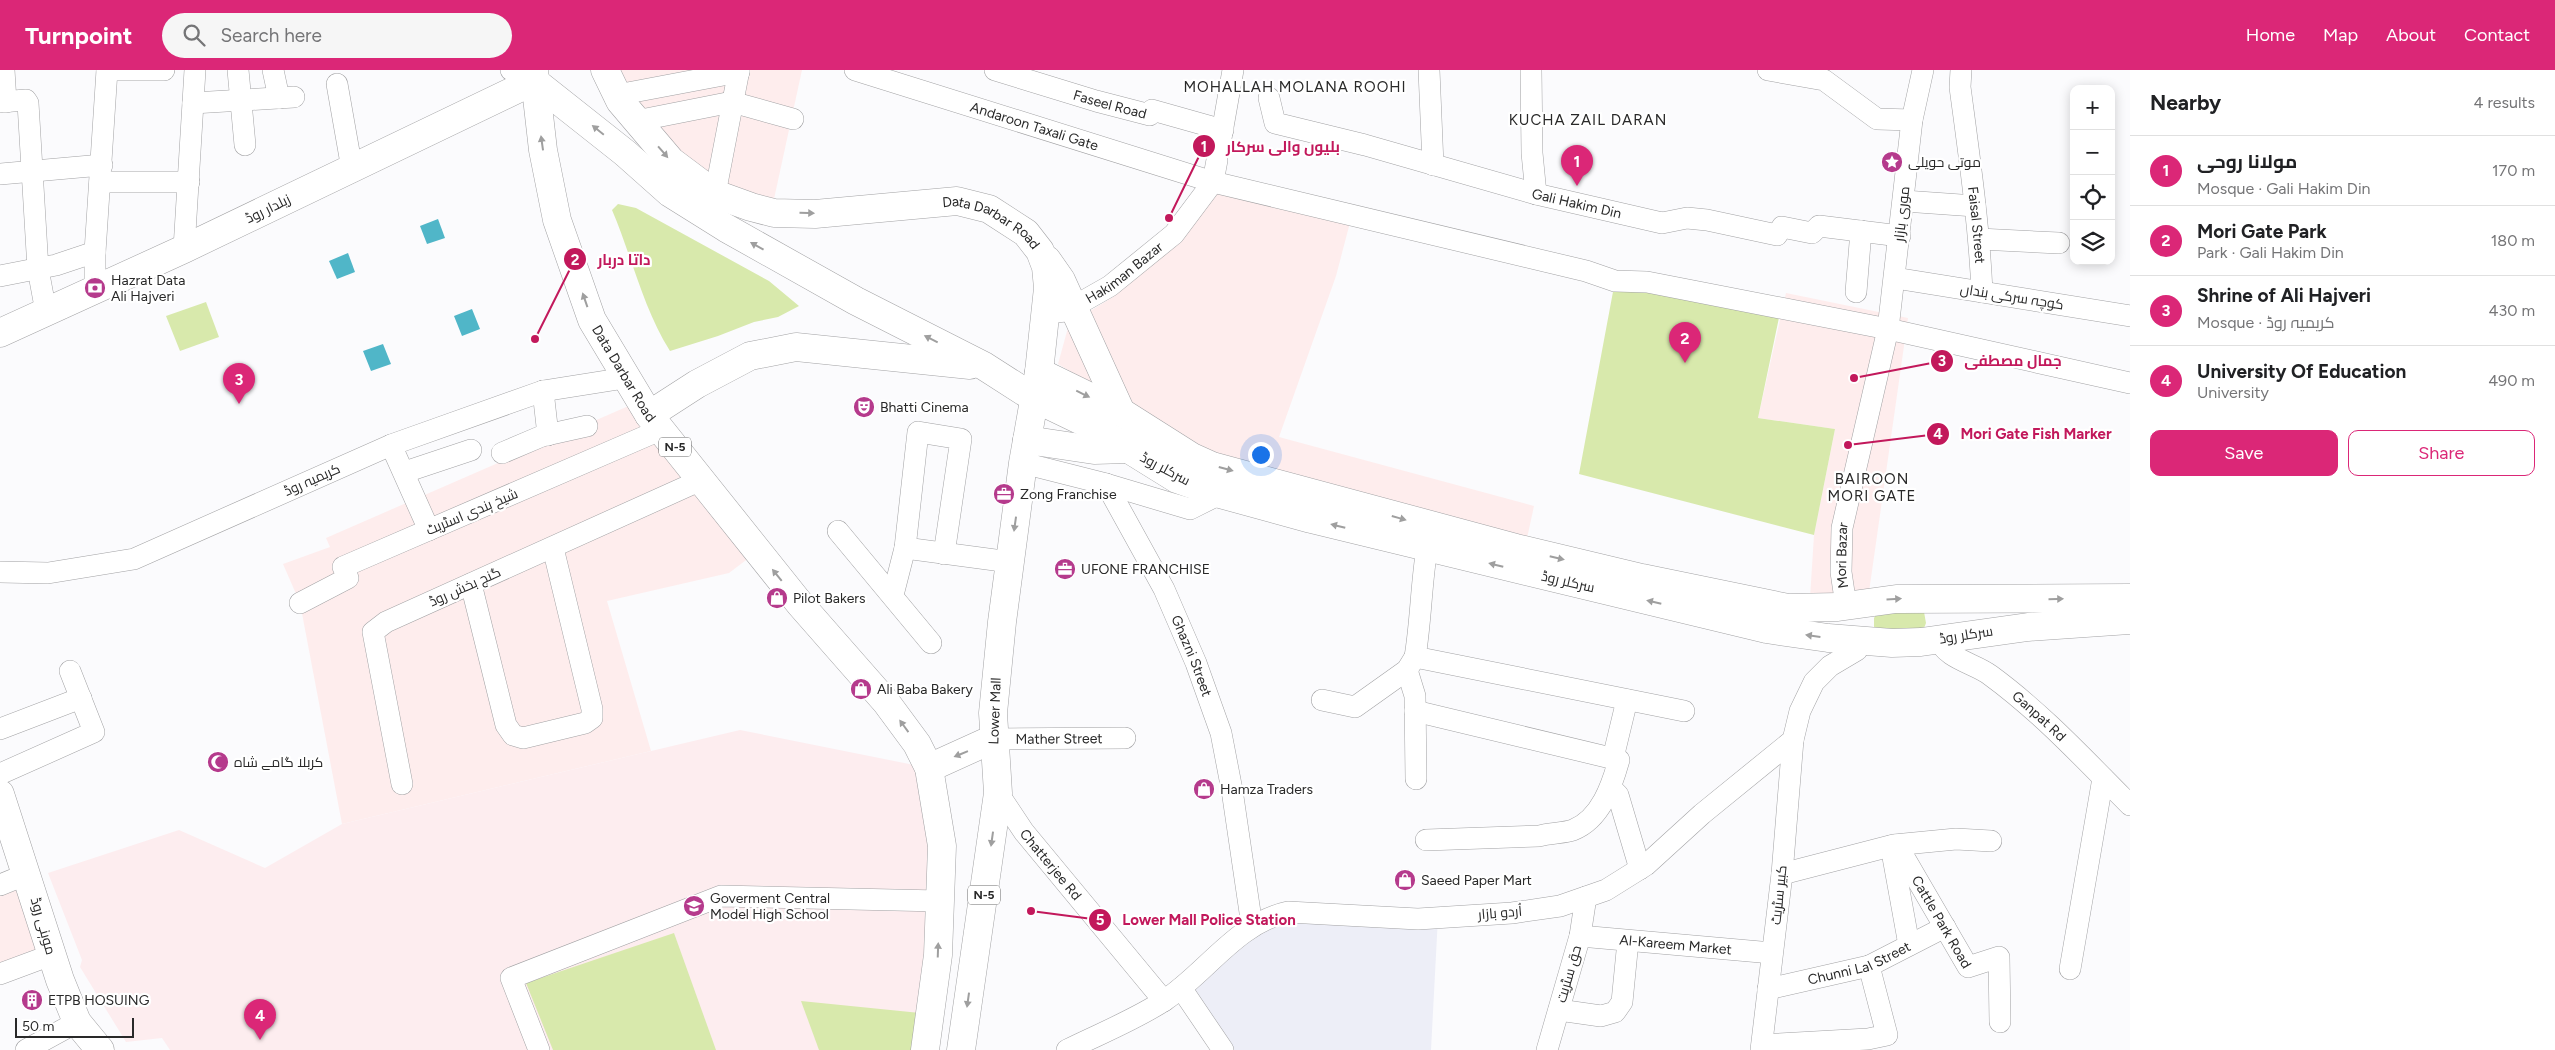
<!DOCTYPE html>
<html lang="en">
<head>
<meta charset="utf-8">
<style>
  body { margin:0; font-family:Figtree,Cairo,sans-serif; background:#f6f6f6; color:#202124 }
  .controls { position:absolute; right:15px; top:15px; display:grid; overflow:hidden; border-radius:10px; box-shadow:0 2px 12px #0003 }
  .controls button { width:45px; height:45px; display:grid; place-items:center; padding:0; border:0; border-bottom:1px solid #e0e0e0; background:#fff; color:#202124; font:25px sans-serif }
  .scale { position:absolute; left:15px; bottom:12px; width:119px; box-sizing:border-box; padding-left:5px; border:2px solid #292929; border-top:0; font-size:14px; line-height:18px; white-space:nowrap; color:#292929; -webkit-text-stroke:4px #fff; paint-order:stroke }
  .you { position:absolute; left:1260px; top:384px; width:18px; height:18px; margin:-12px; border:4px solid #fff; border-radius:50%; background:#1a73e8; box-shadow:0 0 0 8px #1a73e833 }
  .badge { display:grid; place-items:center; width:32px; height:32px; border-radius:50%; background:#db2777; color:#fff; font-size:16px; font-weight:700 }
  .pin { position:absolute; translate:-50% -41px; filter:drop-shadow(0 1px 2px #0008) }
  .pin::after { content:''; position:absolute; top:26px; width:18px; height:15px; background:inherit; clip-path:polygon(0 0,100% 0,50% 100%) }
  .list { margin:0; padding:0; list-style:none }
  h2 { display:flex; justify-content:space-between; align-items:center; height:65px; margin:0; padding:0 20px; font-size:21px }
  h2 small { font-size:16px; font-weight:400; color:#757577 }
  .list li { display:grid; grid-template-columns:32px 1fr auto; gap:15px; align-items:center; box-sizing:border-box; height:70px; padding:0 20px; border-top:1px solid #e0e0e0 }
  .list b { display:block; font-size:19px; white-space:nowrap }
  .list p { margin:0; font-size:16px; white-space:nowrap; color:#757577 }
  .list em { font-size:16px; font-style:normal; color:#757577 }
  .actions { display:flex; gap:10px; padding:15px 20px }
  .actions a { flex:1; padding:11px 0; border:1px solid #db2777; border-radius:10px; text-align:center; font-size:18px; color:#db2777 }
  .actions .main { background:#db2777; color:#fff }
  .icon { flex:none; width:28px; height:28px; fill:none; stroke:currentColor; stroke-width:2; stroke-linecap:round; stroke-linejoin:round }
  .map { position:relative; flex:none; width:2130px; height:980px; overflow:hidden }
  header { display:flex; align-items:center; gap:30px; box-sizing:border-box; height:70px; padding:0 25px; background:#db2777; color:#fff }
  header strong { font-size:24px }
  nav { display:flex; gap:28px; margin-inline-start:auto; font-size:18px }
  .search { width:350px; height:45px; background:#f6f6f6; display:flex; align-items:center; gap:12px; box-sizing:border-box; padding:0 18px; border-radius:28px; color:#757577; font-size:19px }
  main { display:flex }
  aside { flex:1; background:#fff }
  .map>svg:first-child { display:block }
</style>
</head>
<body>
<header>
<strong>Turnpoint</strong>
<div class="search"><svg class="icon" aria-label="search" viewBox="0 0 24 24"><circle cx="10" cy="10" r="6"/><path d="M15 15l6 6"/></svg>Search here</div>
<nav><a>Home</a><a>Map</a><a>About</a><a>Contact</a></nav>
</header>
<main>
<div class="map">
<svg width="2130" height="980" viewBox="0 0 2130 980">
  <rect width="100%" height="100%" fill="#fbfbfd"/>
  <!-- commercial -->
  <g fill="#feeded">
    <polygon points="605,0 802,0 774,129 749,124 701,107"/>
    <polygon points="1213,112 1352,145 1336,206 1279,367 1534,436 1526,473 1208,384 1058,294 1069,254 1113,227 1174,164"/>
    <polygon points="1786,223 1908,248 1868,529 1810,528 1814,465 1835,359 1758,348"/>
    <polygon points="640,331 758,481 729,503 607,531 651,681 342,754 300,533 283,494 330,477 326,468"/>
    <polygon points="20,813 42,882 0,898 0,821"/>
  </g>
  <!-- built -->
  <polygon fill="#edeef7" points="1269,846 1438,847 1431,980 1223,980 1181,918"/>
  <!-- education -->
  <polygon fill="#fdedef" points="740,660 929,698 942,776 922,980 170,980 162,968 126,972 80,897 82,890 48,803 179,760 265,798 342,754"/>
  <!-- green -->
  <g fill="#d8e9ac">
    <path d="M618 134 636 138 769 211 799 236 778 247 754 252 718 266 670 281C643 238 632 187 612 140Z"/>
    <polygon points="1615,211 1781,238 1758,348 1835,359 1814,465 1579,404"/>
    <polygon points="206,232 219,267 180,281 166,246"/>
    <polygon points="1879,540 1924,542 1926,553 1923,561 1874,558 1874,548"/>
    <polygon points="674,863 716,980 553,980 526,913"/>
    <polygon points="801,931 930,944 925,980 819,980"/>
  </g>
  <!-- water -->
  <g fill="#50b6c8">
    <polygon points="438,149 445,168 427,174 420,156"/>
    <polygon points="348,183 355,202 337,209 329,191"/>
    <polygon points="472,239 480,259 462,266 454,246"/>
    <polygon points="383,274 391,294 371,301 363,281"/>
  </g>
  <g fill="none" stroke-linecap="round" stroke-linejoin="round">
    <!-- minor casing -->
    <g stroke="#a2a2a4" stroke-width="22">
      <g id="minor">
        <polyline points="4,0 6,32"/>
        <polyline points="107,0 164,0"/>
        <polyline points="238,0 245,75"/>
        <polyline points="273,0 279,28"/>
        <polyline points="511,0 534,11"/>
        <path id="s1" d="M855 0 1213 112 1586 201 1615 211 1647 212 1888 259 2130 313"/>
        <path id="s2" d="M995 0 1096 31 1150 45 1152 40 1223 60"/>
        <polyline points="1429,0 1433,95"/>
        <polyline points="1531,0 1532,83 1536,124"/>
        <polyline points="1768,0 1824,10 1877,49 1912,50"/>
        <path id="s3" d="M1961 0 1960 17C1969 85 1979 153 1982 222"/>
        <polyline points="337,14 352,99"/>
        <polyline points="617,25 739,2"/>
        <path id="s4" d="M1269 28 1275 53 1365 75 1536 124 1662 153 1687 148 1707 150 1777 165 1782 157 1812 163 1819 156 1900 166"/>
        <polyline points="0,32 26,30 28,33 38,199 46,242"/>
        <polyline points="193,33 294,27"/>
        <polyline points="636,51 732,32 793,49"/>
        <polyline points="1220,74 1233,0"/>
        <polyline points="0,104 102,95"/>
        <polyline points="100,112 189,112"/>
        <polyline points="715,124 739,0"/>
        <polyline points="1904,131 1975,136"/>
        <polyline points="1979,169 2059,173"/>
        <polyline points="184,179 195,0"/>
        <polyline points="0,206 56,195 95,182"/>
        <polyline points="1895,208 2130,246"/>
        <polyline points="95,218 95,182 107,0"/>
        <polyline points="1856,222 1861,161"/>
        <path id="s5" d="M1046 243 1066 241 1110 216 1174 164 1213 112 1217 90"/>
        <polyline points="543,321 548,365"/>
        <polyline points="391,375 429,460"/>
        <polyline points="502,383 542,366 587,356"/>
        <path id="s6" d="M1023 393 1106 414 1164 519 1196 593 1221 663 1232 720 1252 856"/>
        <polyline points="405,402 471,380"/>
        <polyline points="1106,414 1190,439 1220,424"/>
        <polyline points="838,461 931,573"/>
        <polyline points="905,478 1010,492"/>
        <path d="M1427 478C1421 515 1421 551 1415 587L1684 641"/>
        <polyline points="0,502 48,503 134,489 391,375 543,321 625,308"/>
        <polyline points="471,514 506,655 513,665 523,668 585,653 592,648 592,639 553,478"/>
        <polyline points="893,525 905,478 918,362 961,369 944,484"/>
        <polyline points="300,533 348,508 343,497 660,360"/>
        <path id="s7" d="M1846 536 1841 502 1842 458 1888 259 1912 50 1923 0"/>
        <path id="s8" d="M1939 569C1944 588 1976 594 1990 605 2042 643 2085 690 2130 735"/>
        <polyline points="1407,600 1415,626 1416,709"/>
        <polyline points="1322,630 1355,637 1407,600 1415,587"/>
        <path d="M1415 641 1619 690C1612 715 1601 749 1573 760 1565 763 1549 763 1539 766L1426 770"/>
        <polyline points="0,659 81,628"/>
        <path id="s9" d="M993 669 1125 668"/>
        <polyline points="1613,688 1627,630"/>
        <polyline points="0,704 94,662 70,601"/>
        <polyline points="402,714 373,562 386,552 701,410"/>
        <polyline points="1611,718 1618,725 1640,799"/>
        <path id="s10" d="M998 723 1024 762 1164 931"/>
        <path id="s11" d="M1897 775 1968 897 1999 887 2000 952"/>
        <polyline points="1891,776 1909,875"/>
        <polyline points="1782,804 1894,775 1956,769 1991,771"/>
        <polyline points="0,815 27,804"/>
        <path id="s12" d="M1580 866 1772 883"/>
        <polyline points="2070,899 2103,708"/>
        <polyline points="0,904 51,885"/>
        <polyline points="1181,918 1223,980"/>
        <path id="s13" d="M1768 919 1869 896 1945 857"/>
        <polyline points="1559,940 1601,946 1615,942 1622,932 1628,871"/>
        <polyline points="1762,975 1868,969 1887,965 1869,896"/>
        <polyline points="26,980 77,952"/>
        <polyline points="539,980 511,908 721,826 939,831"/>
        <path d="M1067 980C1099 964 1135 950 1165 930 1207 902 1237 853 1288 842L1418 849 1512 843 1560 836 1606 820 1646 795 1702 744 1793 670 1800 641 1814 612 1830 596 1857 580 1861 571"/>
        <polyline points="1547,980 1580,866 1586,827"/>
        <polyline points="1761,980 1782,804 1793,670"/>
      </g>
    </g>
    <!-- major casing -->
    <g stroke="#a2a2a4" stroke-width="29">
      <g id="major">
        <path id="s14" d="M605 0 620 31 671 91 715 124 751 137 774 143 815 144 957 131 989 139 1026 163 1040 181 1046 197 1048 218 1039 302 1023 393 1002 552 993 643 998 723 961 980"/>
        <path id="s15" d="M534 1 543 80 557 150 592 250 649 345 800 534 886 632 917 674 929 698 942 776 938 885 925 980"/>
        <polyline points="1047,190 1061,210 1121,342"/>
        <polyline points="0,263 184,179 534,11 625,83 670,123 726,158 856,231 984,296 1034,328 1090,355 1177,409 1220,424 1311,449 1766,559 1828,568 1892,573 1921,572 2028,557 2130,550"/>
        <polyline points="1039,302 1121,342 1192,387 1212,396 1516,478 1642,508 1788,538 1838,537 1896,529 2130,528"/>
        <polyline points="649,345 697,314 750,286 796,277 970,295"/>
        <polyline points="1027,370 1094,380 1128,379"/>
        <polyline points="929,698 993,669"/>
        <polyline points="0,724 60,910 77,952 100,980"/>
      </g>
    </g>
    <!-- minor -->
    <use href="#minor" stroke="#fff" stroke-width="21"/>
    <!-- major -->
    <use href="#major" stroke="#fff" stroke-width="28"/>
  </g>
  <!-- one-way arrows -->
  <defs><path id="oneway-solid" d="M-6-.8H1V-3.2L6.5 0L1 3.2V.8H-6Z" transform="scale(1.25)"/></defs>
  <g fill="#9f9f9f">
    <use href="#oneway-solid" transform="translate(598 60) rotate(-141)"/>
    <use href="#oneway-solid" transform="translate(542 73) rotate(-98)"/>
    <use href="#oneway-solid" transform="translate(663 82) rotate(49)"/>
    <use href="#oneway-solid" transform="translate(807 143) rotate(1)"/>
    <use href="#oneway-solid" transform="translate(757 176) rotate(-151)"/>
    <use href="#oneway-solid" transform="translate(585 230) rotate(-109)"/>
    <use href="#oneway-solid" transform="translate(931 269) rotate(-153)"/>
    <use href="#oneway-solid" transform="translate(1083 324) rotate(26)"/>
    <use href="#oneway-solid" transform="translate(1226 399) rotate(15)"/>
    <use href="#oneway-solid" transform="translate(1399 448) rotate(16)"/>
    <use href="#oneway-solid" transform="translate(1015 454) rotate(98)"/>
    <use href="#oneway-solid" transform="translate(1338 456) rotate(-166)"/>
    <use href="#oneway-solid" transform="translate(1557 488) rotate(13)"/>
    <use href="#oneway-solid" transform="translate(1496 495) rotate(-166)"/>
    <use href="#oneway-solid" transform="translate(777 505) rotate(-129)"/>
    <use href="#oneway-solid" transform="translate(1894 529) rotate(-3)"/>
    <use href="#oneway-solid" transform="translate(2056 529) rotate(-1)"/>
    <use href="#oneway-solid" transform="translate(1654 532) rotate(-167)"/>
    <use href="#oneway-solid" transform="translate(1813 566) rotate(-172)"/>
    <use href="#oneway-solid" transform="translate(904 656) rotate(-126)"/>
    <use href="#oneway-solid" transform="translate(961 684) rotate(158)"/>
    <use href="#oneway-solid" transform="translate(992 769) rotate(98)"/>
    <use href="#oneway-solid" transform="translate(938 880) rotate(-88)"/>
    <use href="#oneway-solid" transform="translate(968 930) rotate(98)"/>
  </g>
  <!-- icons -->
  <defs>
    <g id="sight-disc" transform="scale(1.125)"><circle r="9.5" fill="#b53a8c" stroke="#fff"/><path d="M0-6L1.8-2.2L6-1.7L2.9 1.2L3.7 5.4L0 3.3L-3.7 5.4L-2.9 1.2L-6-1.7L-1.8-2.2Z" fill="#fff"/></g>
    <g id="bank-disc" transform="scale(1.125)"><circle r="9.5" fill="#b53a8c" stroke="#fff"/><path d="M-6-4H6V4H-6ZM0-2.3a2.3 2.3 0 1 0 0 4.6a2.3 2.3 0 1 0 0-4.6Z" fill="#fff"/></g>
    <g id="theatre-disc" transform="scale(1.125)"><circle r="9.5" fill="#b53a8c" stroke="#fff"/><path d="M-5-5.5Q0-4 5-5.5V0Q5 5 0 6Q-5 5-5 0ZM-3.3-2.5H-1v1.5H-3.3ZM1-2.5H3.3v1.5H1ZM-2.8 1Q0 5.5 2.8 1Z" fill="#fff"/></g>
    <g id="office-disc" transform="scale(1.125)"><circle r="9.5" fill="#b53a8c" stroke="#fff"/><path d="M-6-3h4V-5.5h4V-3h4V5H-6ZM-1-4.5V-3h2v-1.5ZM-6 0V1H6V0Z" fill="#fff"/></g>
    <g id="shop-disc" transform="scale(1.125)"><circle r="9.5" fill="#b53a8c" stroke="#fff"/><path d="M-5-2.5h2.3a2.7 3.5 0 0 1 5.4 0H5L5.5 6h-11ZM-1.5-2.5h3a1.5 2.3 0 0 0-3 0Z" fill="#fff"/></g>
    <g id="mosque-disc" transform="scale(1.125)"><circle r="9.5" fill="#b53a8c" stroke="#fff"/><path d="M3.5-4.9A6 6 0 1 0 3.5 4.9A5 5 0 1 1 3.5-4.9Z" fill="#fff"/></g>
    <g id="school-disc" transform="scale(1.125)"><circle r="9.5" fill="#b53a8c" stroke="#fff"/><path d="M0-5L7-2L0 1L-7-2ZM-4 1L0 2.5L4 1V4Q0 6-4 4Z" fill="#fff"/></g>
    <g id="building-disc" transform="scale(1.125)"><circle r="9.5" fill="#b53a8c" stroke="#fff"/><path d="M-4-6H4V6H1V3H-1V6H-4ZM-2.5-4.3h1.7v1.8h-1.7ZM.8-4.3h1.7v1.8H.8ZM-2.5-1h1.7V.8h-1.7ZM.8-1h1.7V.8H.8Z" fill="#fff"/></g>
  </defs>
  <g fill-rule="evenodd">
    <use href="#sight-disc" x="1892" y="92"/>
    <use href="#bank-disc" x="95" y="218"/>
    <use href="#theatre-disc" x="864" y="337"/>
    <use href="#office-disc" x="1004" y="424"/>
    <use href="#office-disc" x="1065" y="499"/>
    <use href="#shop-disc" x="777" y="528"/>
    <use href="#shop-disc" x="861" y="619"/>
    <use href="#mosque-disc" x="218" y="692"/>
    <use href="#shop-disc" x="1204" y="719"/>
    <use href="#shop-disc" x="1405" y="810"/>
    <use href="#school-disc" x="694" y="836"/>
    <use href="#building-disc" x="32" y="930"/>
  </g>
  <g text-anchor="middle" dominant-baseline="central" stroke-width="4.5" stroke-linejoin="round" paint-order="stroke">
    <!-- shield labels -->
    <g fill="#fff" stroke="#696969" stroke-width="1">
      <rect x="659" y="367.5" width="32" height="19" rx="4"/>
      <rect x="968" y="815.5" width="32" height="19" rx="4"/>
    </g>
    <g font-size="12" font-weight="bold" fill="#292929">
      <text x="675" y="377">N-5</text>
      <text x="984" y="825">N-5</text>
    </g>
    <!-- street labels -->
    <g font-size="14" fill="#292929" stroke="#fff">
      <text stroke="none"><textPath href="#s2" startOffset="120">Faseel Road</textPath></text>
      <text stroke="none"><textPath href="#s1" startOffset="188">Andaroon Taxali Gate</textPath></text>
      <text stroke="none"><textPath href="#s4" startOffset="338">Gali Hakim Din</textPath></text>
      <text transform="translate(268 139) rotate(-26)">زیلدار روڈ</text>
      <text transform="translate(1902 144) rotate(-84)">موری بازار</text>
      <text stroke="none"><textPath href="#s3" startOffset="156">Faisal Street</textPath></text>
      <text stroke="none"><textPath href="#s14" startOffset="454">Data Darbar Road</textPath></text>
      <text stroke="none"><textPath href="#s5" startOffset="90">Hakiman Bazar</textPath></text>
      <text transform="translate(2012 227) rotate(9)">کوچہ سرکی بنداں</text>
      <text stroke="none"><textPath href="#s15" startOffset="319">Data Darbar Road</textPath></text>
      <text transform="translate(1165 399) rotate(28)">سرکلر روڈ</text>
      <text transform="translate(312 410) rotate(-24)">کریمیہ روڈ</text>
      <text transform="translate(472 442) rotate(-23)">شیخ ہندی اسٹریٹ</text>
      <text stroke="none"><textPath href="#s7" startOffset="51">Mori Bazar</textPath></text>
      <text transform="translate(1568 512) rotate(13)">سرکلر روڈ</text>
      <text transform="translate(465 517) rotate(-24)">گنج بخش روڈ</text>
      <text transform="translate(1966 565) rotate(-9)">سرکلر روڈ</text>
      <text stroke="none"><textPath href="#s6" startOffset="278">Ghazni Street</textPath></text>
      <text transform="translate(995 641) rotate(-88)">Lower Mall</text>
      <text stroke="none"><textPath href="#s8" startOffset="128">Ganpat Rd</textPath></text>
      <text stroke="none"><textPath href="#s9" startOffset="66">Mather Street</textPath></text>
      <text stroke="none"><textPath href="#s10" startOffset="89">Chatterjee Rd</textPath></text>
      <text transform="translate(1779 825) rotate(-84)">کبیر سٹریٹ</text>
      <text transform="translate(1500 843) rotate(-5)">اُردو بازار</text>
      <text stroke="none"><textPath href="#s11" startOffset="89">Cattle Park Road</textPath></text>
      <text transform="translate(43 856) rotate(74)">موہنی روڈ</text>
      <text stroke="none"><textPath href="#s12" startOffset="96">Al-Kareem Market</textPath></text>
      <text stroke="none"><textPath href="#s13" startOffset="95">Chunni Lal Street</textPath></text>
      <text transform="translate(1569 904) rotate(-74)">حق سٹریت</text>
    </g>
    <!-- poi labels -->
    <g font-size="14" fill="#292929" stroke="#fff" text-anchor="start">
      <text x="1908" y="92">موتی حویلی</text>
      <text x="111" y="210">Hazrat Data<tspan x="111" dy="16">Ali Hajveri</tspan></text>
      <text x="880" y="337">Bhatti Cinema</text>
      <text x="1020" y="424">Zong Franchise</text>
      <text x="1081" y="499">UFONE FRANCHISE</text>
      <text x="793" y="528">Pilot Bakers</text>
      <text x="877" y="619">Ali Baba Bakery</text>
      <text x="234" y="692">کربلا گامے شاہ</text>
      <text x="1220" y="719">Hamza Traders</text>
      <text x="1421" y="810">Saeed Paper Mart</text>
      <text x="710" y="828">Goverment Central<tspan x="710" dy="16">Model High School</tspan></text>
      <text x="48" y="930">ETPB HOSUING</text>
    </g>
    <!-- neighbourhood labels -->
    <g font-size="15" letter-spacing="1" fill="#292929" stroke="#fff">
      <text x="1295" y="17">MOHALLAH MOLANA ROOHI</text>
      <text x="1588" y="50">KUCHA ZAIL DARAN</text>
      <text x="1872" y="409">BAIROON<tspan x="1872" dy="17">MORI GATE</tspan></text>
    </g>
  </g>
  <!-- callouts -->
  <path fill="none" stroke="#c2185b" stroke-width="2" d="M1169 148L1204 76M535 269L575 189M1854 308L1942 291M1848 375L1938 364M1031 841L1100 850"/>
  <g fill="#c2185b" stroke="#fff" stroke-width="2">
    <circle cx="1169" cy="148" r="5"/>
    <circle cx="535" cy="269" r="5"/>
    <circle cx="1854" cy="308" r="5"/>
    <circle cx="1848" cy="375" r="5"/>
    <circle cx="1031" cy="841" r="5"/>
    <circle cx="1204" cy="76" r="12"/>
    <circle cx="575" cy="189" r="12"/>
    <circle cx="1942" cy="291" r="12"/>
    <circle cx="1938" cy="364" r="12"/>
    <circle cx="1100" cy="850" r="12"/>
  </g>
  <g font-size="15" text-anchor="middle" font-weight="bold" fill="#fff">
    <text x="1204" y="82">1</text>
    <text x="575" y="195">2</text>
    <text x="1942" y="296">3</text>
    <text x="1938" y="369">4</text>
    <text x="1100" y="855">5</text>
  </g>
  <g font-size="15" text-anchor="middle" font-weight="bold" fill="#c2185b" stroke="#fff" stroke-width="4.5" stroke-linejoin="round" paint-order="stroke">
    <text x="1283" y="82">بلیوں والی سرکار</text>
    <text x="624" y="195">داتا دربار</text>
    <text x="2013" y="296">جمال مصطفی</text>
    <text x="2036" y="369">Mori Gate Fish Marker</text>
    <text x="1209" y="855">Lower Mall Police Station</text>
  </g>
</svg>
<div class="controls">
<button>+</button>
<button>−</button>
<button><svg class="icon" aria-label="locate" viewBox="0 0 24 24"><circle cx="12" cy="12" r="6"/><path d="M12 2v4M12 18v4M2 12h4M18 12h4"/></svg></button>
<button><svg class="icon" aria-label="layers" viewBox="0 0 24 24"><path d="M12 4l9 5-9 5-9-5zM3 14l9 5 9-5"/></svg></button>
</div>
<div class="scale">50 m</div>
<div class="you"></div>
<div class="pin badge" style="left:1577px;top:116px">1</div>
<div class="pin badge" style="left:1685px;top:293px">2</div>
<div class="pin badge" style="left:239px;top:334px">3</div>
<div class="pin badge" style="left:260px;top:970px">4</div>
</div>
<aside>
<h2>Nearby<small>4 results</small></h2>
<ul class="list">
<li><span class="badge">1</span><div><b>مولانا روحی</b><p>Mosque · Gali Hakim Din</p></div><em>170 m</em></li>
<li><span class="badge">2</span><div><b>Mori Gate Park</b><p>Park · Gali Hakim Din</p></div><em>180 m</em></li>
<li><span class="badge">3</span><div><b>Shrine of Ali Hajveri</b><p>Mosque · کریمیہ روڈ</p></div><em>430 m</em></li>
<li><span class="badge">4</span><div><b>University Of Education</b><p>University</p></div><em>490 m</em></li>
</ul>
<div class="actions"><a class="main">Save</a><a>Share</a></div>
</aside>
</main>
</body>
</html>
